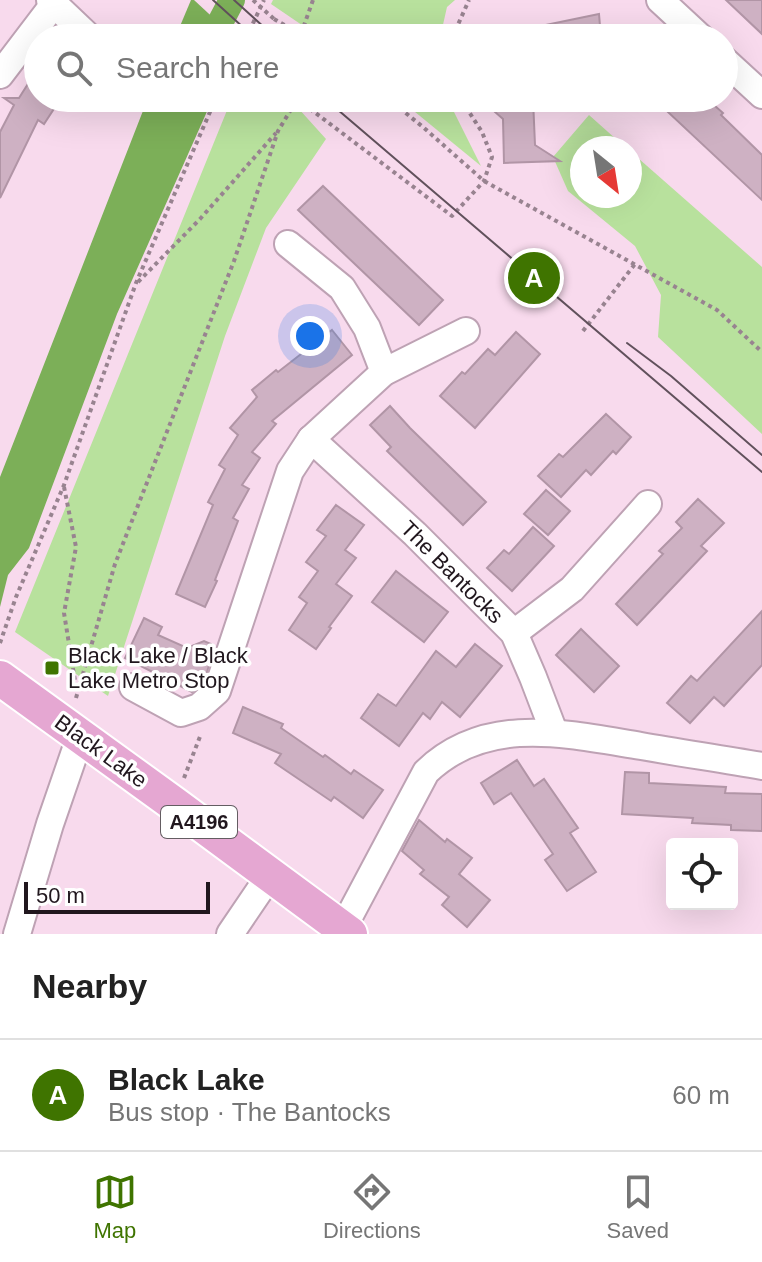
<!DOCTYPE html>
<html lang="en">
<head>
<meta charset="utf-8">
<style>
  body { margin:0; font-family:Helvetica,sans-serif; background:#f6f6f6; color:#222 }
  .controls { position:absolute; right:24px; bottom:24px; display:grid; overflow:hidden; border-radius:8px; box-shadow:0 8px 32px #0002 }
  .controls button { width:72px; height:72px; display:grid; place-items:center; padding:0; border:0; border-bottom:2px solid #e0e0e0; background:#fff; color:#222; font:40px sans-serif }
  .compass { position:absolute; left:570px; top:136px; width:72px; height:72px; border-radius:50%; background:#fff; box-shadow:0 8px 32px #0002; rotate:150deg }
  .scale { position:absolute; left:24px; bottom:20px; width:186px; box-sizing:border-box; padding-left:8px; border:4px solid #21171e; border-top:0; font-size:22px; line-height:28px; white-space:nowrap; color:#21171e; -webkit-text-stroke:6px #fff; paint-order:stroke }
  .you { position:absolute; left:310px; top:336px; width:28px; height:28px; margin:-20px; border:6px solid #fff; border-radius:50%; background:#1a73e8; box-shadow:0 0 0 12px #1a73e833 }
  .badge { display:grid; place-items:center; width:52px; height:52px; border-radius:50%; background:#3f7400; color:#fff; font-size:26px; font-weight:700 }
  .pin { position:absolute; translate:-50% -50%; border:4px solid #fff; box-shadow:0 2px 8px #0006 }
  .list { margin:0; padding:0; list-style:none }
  h2 { display:flex; justify-content:space-between; align-items:center; height:104px; margin:0; padding:0 32px; font-size:34px }
  h2 small { font-size:26px; font-weight:400; color:#767676 }
  .list li { display:grid; grid-template-columns:52px 1fr auto; gap:24px; align-items:center; box-sizing:border-box; height:112px; padding:0 32px; border-top:2px solid #e0e0e0 }
  .list b { display:block; font-size:30px; white-space:nowrap }
  .list p { margin:0; font-size:26px; white-space:nowrap; color:#767676 }
  .list em { font-size:26px; font-style:normal; color:#767676 }
  .icon { flex:none; width:44px; height:44px; fill:none; stroke:currentColor; stroke-width:2; stroke-linecap:round; stroke-linejoin:round }
  .map { position:relative; flex:none; width:762px; height:934px; overflow:hidden }
  .search { position:absolute; background:#fff; box-shadow:0 8px 32px #0002; left:24px; right:24px; top:24px; height:88px; display:flex; align-items:center; gap:20px; box-sizing:border-box; padding:0 28px; border-radius:44px; color:#767676; font-size:30px }
  .sheet { height:216px; background:#fff }
  nav { display:flex; justify-content:space-around; align-items:center; box-sizing:border-box; height:112px; border-top:2px solid #e0e0e0; background:#fff; font-size:22px; color:#767676 }
  nav a { display:grid; justify-items:center; gap:4px }
  nav .on { color:#3f7400 }
  .map>svg:first-child { display:block }
</style>
</head>
<body>
<div class="map">
<svg width="762" height="934" viewBox="0 0 762 934">
  <rect width="100%" height="100%" fill="#f8daed"/>
  <!-- green -->
  <g fill="#b8e19d">
    <polygon points="273,0 455,0 447,7 440,38 321,38 271,4"/>
    <polygon points="232,98 289,98 326,139 266,228 225,336 108,696 15,632"/>
    <polygon points="398,98 447,98 481,166"/>
    <polygon points="589,115 626,148 582,148 582,196 630,196 630,151 762,267 762,434 658,337 661,295 635,246 568,191 553,157"/>
  </g>
  <!-- water -->
  <g fill="#7caf58">
    <polygon points="191,0 194,0 235,38 175,38"/>
    <polygon points="148,98 213,98 117,314 29,548 8,575 0,607 0,477"/>
  </g>
  <g fill="none" stroke-linecap="round" stroke-linejoin="round">
    <!-- canal -->
    <polyline stroke="#7caf58" stroke-width="26" points="212,38 232,0"/>
  </g>
  <!-- building -->
  <g fill="#ceb1c3" stroke="#b195a6" stroke-width="2">
    <polygon points="726,0 762,0 762,34"/>
    <polygon points="599,14 601,38 527,38 526,29"/>
    <polygon points="38,68 38,98 61,98 44,124 38,120 0,198 0,132 14,105 4,98 19,98"/>
    <polygon points="653,98 706,98 723,113 721,115 762,155 762,200"/>
    <polygon points="533,99 535,145 560,161 504,163 503,119 486,104"/>
    <polygon points="323,186 443,300 419,325 298,210"/>
    <polygon points="332,330 352,355 272,421 276,424 252,452 260,458 242,485 249,489 233,518 238,521 215,580 217,581 205,607 176,594 213,505 208,502 225,469 219,465 238,435 230,428 257,397 252,390 276,370 278,372"/>
    <polygon points="516,332 540,354 475,428 440,396 462,372 465,374 488,349 495,355"/>
    <polygon points="390,406 410,428 486,502 463,525 387,451 391,447 370,425"/>
    <polygon points="606,414 631,437 616,454 613,451 591,475 586,470 561,497 538,476 559,454 563,457"/>
    <polygon points="546,490 570,511 548,535 524,514"/>
    <polygon points="698,499 724,523 701,546 707,551 637,625 616,604 663,554 659,551 682,528 676,522"/>
    <polygon points="336,505 364,525 345,550 356,558 336,584 352,596 329,627 331,628 316,649 289,630 307,603 299,597 318,571 306,562 326,536 317,530"/>
    <polygon points="533,527 554,546 512,591 487,568 504,550 509,554"/>
    <polygon points="396,571 448,612 424,642 372,602"/>
    <polygon points="762,611 762,665 724,706 714,697 690,723 667,703 691,676 697,681"/>
    <polygon points="144,618 162,627 158,635 187,648 204,641 211,644 214,649 207,672 201,684 192,692 125,658"/>
    <polygon points="581,629 619,666 594,692 556,655"/>
    <polygon points="475,644 502,666 460,717 442,702 430,719 423,713 399,746 361,718 378,694 396,706 436,651 456,667"/>
    <polygon points="243,707 283,724 281,728 323,757 325,755 351,774 354,770 383,790 363,818 334,797 331,801 275,763 281,754 233,733"/>
    <polygon points="517,760 534,786 544,779 578,828 570,833 596,872 567,891 545,860 553,854 511,793 494,804 481,783"/>
    <polygon points="625,772 649,773 649,783 726,787 725,793 762,794 762,831 731,830 731,825 692,823 693,818 622,814"/>
    <polygon points="419,820 445,842 447,839 472,858 459,874 490,900 467,927 442,905 449,897 420,874 424,870 402,851"/>
  </g>
  <g fill="none" stroke-linecap="round" stroke-linejoin="round">
    <!-- minor casing -->
    <g stroke="#bea2b4" stroke-width="30">
      <g id="minor">
        <polyline points="50,0 90,38"/>
        <polyline points="660,0 701,38"/>
        <polyline points="724,60 762,95"/>
        <polyline points="0,75 54,4"/>
        <polyline points="288,244 342,288 367,328 384,372"/>
        <polyline points="311,439 384,372 466,331"/>
        <polyline points="514,633 572,589 648,504"/>
        <polyline points="133,687 181,713 199,707 217,691 290,471 311,439 415,534 514,633 533,677 554,732"/>
        <path d="M343 928 426 772C486 714 567 734 641 746 681 753 722 759 762 766"/>
        <polyline points="17,934 50,824 80,737"/>
        <polyline points="230,934 270,875"/>
      </g>
    </g>
    <!-- major casing -->
    <g stroke="#fff" stroke-width="38">
      <polyline id="major" points="0,678 174,804 350,934"/>
    </g>
    <!-- path -->
    <g stroke="#988390" stroke-width="4" stroke-dasharray="4 4" stroke-linecap="butt">
      <polyline points="274,19 307,38"/>
      <polyline points="301,34 313,0"/>
      <polyline points="246,38 264,0"/>
      <polyline points="452,38 469,0"/>
      <polyline points="387,98 423,127 484,181 717,310 762,352"/>
      <polyline points="297,99 452,216 484,181 492,157 482,132 460,98"/>
      <polyline points="138,282 200,219 276,133"/>
      <polyline points="583,331 635,264"/>
      <polyline points="64,487 76,547 64,613 76,687"/>
      <polyline points="0,643 16,597 64,485 136,283 216,98"/>
      <polyline points="76,698 115,564 234,261 278,131 298,98"/>
      <polyline points="184,778 201,734"/>
    </g>
    <!-- minor -->
    <use href="#minor" stroke="#fff" stroke-width="26"/>
    <!-- major -->
    <use href="#major" stroke="#e5a7d2" stroke-width="34"/>
    <!-- tram -->
    <g stroke="#61515c" stroke-width="2">
      <polyline points="213,0 255,38"/>
      <polyline points="234,0 276,38"/>
      <polyline points="324,98 762,472"/>
      <polyline points="627,343 671,376 762,455"/>
    </g>
    <!-- path-bridge -->
    <polyline stroke="#988390" stroke-width="4" stroke-dasharray="4 4" stroke-linecap="butt" points="253,0 274,19"/>
  </g>
  <!-- markers -->
  <rect fill="#3f7400" stroke="#fff" stroke-width="3" x="44" y="660" width="16" height="16" rx="4"/>
  <g text-anchor="middle" dominant-baseline="central" stroke-width="7" stroke-linejoin="round" paint-order="stroke">
    <!-- shield labels -->
    <rect fill="#fff" stroke="#645d62" stroke-width="2" x="161" y="806" width="76" height="32" rx="6"/>
    <g font-size="20" font-weight="bold" fill="#21171e">
      <text x="199" y="822">A4196</text>
    </g>
    <!-- street labels -->
    <g font-size="22" fill="#21171e" stroke="#fff">
      <text transform="translate(452 572) rotate(45)">The Bantocks</text>
      <text transform="translate(101 751) rotate(36)">Black Lake</text>
    </g>
    <!-- poi labels -->
    <g font-size="22" fill="#21171e" stroke="#fff" text-anchor="start">
      <text x="68" y="655">Black Lake / Black<tspan x="68" dy="25">Lake Metro Stop</tspan></text>
    </g>
  </g>
</svg>
<div class="controls">
<button><svg class="icon" aria-label="locate" viewBox="0 0 24 24"><circle cx="12" cy="12" r="6"/><path d="M12 2v4M12 18v4M2 12h4M18 12h4"/></svg></button>
</div>
<svg class="compass" viewBox="-18 -18 36 36"><path d="M0-13l5 13h-10z" fill="#e53935"/><path d="M0 13l5-13h-10z" fill="#767676"/></svg>
<div class="scale">50 m</div>
<div class="you"></div>
<div class="pin badge" style="left:534px;top:278px">A</div>
<div class="search"><svg class="icon" aria-label="search" viewBox="0 0 24 24"><circle cx="10" cy="10" r="6"/><path d="M15 15l6 6"/></svg>Search here</div>
</div>
<section class="sheet">
<h2>Nearby<small></small></h2>
<ul class="list">
<li><span class="badge">A</span><div><b>Black Lake</b><p>Bus stop · The Bantocks</p></div><em>60 m</em></li>
</ul>
</section>
<nav>
<a class="on"><svg class="icon" aria-label="map" viewBox="0 0 24 24"><path d="M3 6l6-2 6 2 6-2v14l-6 2-6-2-6 2zM9 4v14M15 6v14"/></svg>Map</a>
<a><svg class="icon" aria-label="directions" viewBox="0 0 24 24"><path d="M12 3l9 9-9 9-9-9zM9 14v-3h6M13 9l2 2-2 2"/></svg>Directions</a>
<a><svg class="icon" aria-label="saved" viewBox="0 0 24 24"><path d="M7 4h10v16l-5-4-5 4z"/></svg>Saved</a>
</nav>
</body>
</html>
